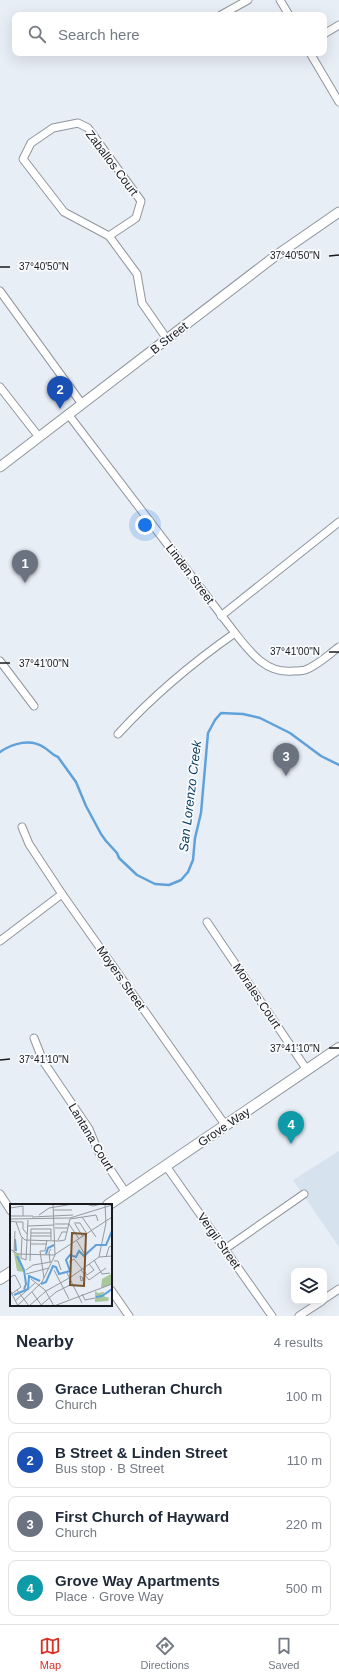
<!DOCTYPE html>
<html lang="en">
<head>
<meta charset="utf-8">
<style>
  body { margin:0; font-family:Helvetica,sans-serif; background:#f2f2f3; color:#1f2937 }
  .controls { position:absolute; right:12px; bottom:12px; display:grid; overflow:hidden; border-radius:8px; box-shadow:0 4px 16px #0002 }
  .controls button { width:36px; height:36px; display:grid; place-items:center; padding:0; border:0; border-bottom:1px solid #e0e1e3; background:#fff; color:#1f2937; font:20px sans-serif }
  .you { position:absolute; left:145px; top:525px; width:14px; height:14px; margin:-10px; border:3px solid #fff; border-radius:50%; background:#1a73e8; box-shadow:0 0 0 6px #1a73e833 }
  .badge { display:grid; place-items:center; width:26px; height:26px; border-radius:50%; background:#d93025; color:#fff; font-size:13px; font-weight:700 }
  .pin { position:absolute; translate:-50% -33px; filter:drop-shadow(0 1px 2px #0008) }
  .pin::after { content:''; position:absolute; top:21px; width:14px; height:12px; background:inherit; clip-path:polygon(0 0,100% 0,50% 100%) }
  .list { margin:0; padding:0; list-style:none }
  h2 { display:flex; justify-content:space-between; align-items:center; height:52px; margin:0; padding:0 16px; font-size:17px }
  h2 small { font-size:13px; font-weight:400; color:#747a83 }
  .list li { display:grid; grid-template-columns:26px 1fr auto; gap:12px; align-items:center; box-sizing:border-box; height:56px; margin:0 8px 8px; padding:0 8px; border:1px solid #e0e1e3; border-radius:8px }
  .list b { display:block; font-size:15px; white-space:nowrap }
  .list p { margin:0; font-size:13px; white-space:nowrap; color:#747a83 }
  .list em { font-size:13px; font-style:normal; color:#747a83 }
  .icon { flex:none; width:22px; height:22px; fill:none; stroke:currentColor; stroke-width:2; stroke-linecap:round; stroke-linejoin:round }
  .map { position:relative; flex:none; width:339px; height:1316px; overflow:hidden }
  .search { position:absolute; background:#fff; box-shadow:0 4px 16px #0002; left:12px; right:12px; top:12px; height:44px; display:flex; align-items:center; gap:10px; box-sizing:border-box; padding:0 14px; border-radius:8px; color:#747a83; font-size:15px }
  .sheet { height:308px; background:#fff }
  nav { display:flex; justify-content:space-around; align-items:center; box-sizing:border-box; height:56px; border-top:1px solid #e0e1e3; background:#fff; font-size:11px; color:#747a83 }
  nav a { display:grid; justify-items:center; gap:2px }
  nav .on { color:#d93025 }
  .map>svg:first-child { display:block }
</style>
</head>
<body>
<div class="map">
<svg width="339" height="1316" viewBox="0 0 339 1316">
  <rect width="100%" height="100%" fill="#e8eef6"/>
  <!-- built -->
  <polygon fill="#d7e2ef" points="339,1151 339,1247 293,1180"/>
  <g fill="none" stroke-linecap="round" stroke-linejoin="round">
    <!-- stream -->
    <path stroke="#5fa1d8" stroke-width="2.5" d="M0 752C13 743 31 738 45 748 50 751 52 755 58 757L76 782 86 806 101 834 106 841 117 853 119 858 137 875 155 884 169 885 181 880 188 872 193 860 195 838 201 813 208 733 215 720 221 713 243 714 260 718 290 733 321 756 339 765"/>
    <!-- minor casing -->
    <g stroke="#90969c" stroke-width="9">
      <g id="minor">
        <polyline points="280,0 289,15"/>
        <polyline points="221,15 248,0"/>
        <polyline points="324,34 339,25"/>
        <polyline points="310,53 339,102"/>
        <polygon points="78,123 88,128 141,201 136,218 109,236 64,212 23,159 31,143 53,128"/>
        <polyline points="109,236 137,274 142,303 167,339"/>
        <polyline points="0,291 82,404"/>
        <polyline points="0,387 39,437"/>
        <path d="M68 414 235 633C250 652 266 674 293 671 297 671 302 671 305 670 318 665 328 655 339 647"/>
        <polyline points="221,616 339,522"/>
        <polyline points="0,661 34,706"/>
        <path d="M118 734C153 696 192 663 235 633"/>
        <polyline points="22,827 29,844 62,894 226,1126"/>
        <polyline points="207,922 307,1070"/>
        <polyline points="0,941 62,894"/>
        <polyline points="34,1038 43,1061 89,1129 98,1151 126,1193"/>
        <polyline points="166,1166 272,1316"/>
        <polyline points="0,1194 11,1211"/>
        <polyline points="225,1249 304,1194"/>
        <polyline points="111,1290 129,1316"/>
        <polyline points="324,1299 339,1289"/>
        <polyline points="299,1316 322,1301"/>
      </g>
    </g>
    <!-- tertiary casing -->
    <g stroke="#90969c" stroke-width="11">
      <polyline id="tertiary" points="0,467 274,257 339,212"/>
    </g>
    <!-- secondary casing -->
    <g stroke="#90969c" stroke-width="12">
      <g id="secondary">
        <polyline points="108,1205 339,1048"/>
        <polyline points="0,1279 11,1272"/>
      </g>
    </g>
    <!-- minor -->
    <use href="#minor" stroke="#fff" stroke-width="7"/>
    <!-- tertiary -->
    <use href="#tertiary" stroke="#fff" stroke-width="9"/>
    <!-- secondary -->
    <use href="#secondary" stroke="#fff" stroke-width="10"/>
  </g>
  <!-- ticks -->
  <path fill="none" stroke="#181a1d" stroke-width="1.5" d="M329 256 339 255M0 267H10M329 652H339M0 663H10M329 1048H339M0 1060 10 1059"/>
  <g text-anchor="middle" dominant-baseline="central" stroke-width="3.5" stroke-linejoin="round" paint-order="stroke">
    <!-- street labels -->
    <g font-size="12" fill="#181a1d" stroke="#f9fbfe">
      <text transform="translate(112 163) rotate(53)">Zaballos Court</text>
      <text transform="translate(169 338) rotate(-38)">B Street</text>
      <text transform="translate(190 574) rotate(53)">Linden Street</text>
      <text transform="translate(121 978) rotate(55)">Moyers Street</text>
      <text transform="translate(257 996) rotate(56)">Morales Court</text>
      <text transform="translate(224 1127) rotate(-34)">Grove Way</text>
      <text transform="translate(91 1137) rotate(59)">Lantana Court</text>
      <text transform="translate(219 1241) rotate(55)">Vergil Street</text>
    </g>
    <!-- water labels -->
    <g font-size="13" font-style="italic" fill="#03385c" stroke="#f9fbfe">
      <text transform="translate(190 796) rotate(-83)">San Lorenzo Creek</text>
    </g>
  </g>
  <!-- overview -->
  <g transform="translate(10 1204)">
    <rect width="102" height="102" fill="#e8eef6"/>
    <path d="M4 49 9 50 14 68 7 67ZM101 70 102 80 91 84 92 75ZM85 87 88 89 94 88 93 92 99 94 98 97 85 98Z" fill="#aac69b"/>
    <path fill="none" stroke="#5fa1d8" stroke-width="2" d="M5 35 6 47M36 50 38 44 44 41M7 52 14 66 16 80 14 85M31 80 36 78 43 62 46 63 49 70 60 67 56 56 60 51 66 53 69 47 74 52 86 41H96L102 27M4 91 18 85 19 72 30 77M86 93 92 92 102 85"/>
    <path fill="none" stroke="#95999f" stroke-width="1" d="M43 0 45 51M76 0 83 2 91 0M95 0 96 19M0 4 13 2V12M44 6H62M29 11 39 4 63 0M0 12H23M22 13 63 11M72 13 86 33M0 15 60 14 102 1M0 17 6 18 11 32 15 36 49 37 55 36 60 15 86 11 88 17M6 18H13V25L17 30M64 19H70L77 30M45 20H59L69 35M65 20 73 33M17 22 44 21M45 24H58M21 29H41M21 32H41M12 33 11 54 16 56M48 36 52 28H57M67 37 74 49M21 40H37M0 45 8 50 44 51 102 13M4 49 5 27M89 53 96 19M89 53 102 52M96 53 99 43 102 42M16 56 18 16M84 56 92 70 100 69M20 57 21 25H41V36M44 57H48L51 66M40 58 39 48 41 45M59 58 64 55 72 65M73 65 77 71 84 66 79 60M16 66 23 61 41 58M44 66 59 95M71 66 79 76 96 64M57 69 72 99M16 70 39 64M70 72 72 73 73 76 71 77ZM0 73 5 71 11 83 0 91M34 74 30 47H35L37 36M21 75 35 86 44 102M0 86 8 102M7 86 19 102M22 88 32 102M72 90 75 96 85 94M5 97 25 79M7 102 32 78 45 51M19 102 36 87 61 73 89 53M30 102 46 88 62 80M44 102 102 80"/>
    <path fill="#78532e" fill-opacity="0.15" stroke="#78532e" stroke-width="2" d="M62 29 76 30 74 82 60 81Z"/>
    <rect width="102" height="102" fill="none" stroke="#181a1d" stroke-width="2"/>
  </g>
  <g font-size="10" text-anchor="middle" fill="#181a1d" stroke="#f9fbfe" stroke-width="3.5" stroke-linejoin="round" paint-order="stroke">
    <text x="295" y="259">37°40'50"N</text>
    <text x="44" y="270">37°40'50"N</text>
    <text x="295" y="655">37°41'00"N</text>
    <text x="44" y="667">37°41'00"N</text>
    <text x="295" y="1052">37°41'10"N</text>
    <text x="44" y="1063">37°41'10"N</text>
  </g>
</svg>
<div class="controls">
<button><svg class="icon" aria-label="layers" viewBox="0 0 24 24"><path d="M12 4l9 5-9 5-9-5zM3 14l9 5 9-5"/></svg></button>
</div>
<div class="you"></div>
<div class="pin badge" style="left:25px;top:583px;background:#6b7280">1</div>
<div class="pin badge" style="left:60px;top:409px;background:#1a4fb4">2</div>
<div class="pin badge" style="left:286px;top:776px;background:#6b7280">3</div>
<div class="pin badge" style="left:291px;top:1144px;background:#0f9aa8">4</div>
<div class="search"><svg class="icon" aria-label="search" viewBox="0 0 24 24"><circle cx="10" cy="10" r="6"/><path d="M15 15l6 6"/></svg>Search here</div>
</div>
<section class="sheet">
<h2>Nearby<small>4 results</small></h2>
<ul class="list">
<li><span class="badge" style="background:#6b7280">1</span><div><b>Grace Lutheran Church</b><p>Church</p></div><em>100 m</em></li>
<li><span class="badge" style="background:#1a4fb4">2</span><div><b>B Street &amp; Linden Street</b><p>Bus stop · B Street</p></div><em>110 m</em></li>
<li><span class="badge" style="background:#6b7280">3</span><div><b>First Church of Hayward</b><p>Church</p></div><em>220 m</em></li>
<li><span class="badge" style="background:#0f9aa8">4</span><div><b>Grove Way Apartments</b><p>Place · Grove Way</p></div><em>500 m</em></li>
</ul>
</section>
<nav>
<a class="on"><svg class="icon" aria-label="map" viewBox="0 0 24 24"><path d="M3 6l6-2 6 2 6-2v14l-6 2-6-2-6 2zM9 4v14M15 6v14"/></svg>Map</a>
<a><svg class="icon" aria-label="directions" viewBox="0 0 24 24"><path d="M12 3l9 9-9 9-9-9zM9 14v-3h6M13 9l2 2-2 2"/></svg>Directions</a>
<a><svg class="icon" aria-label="saved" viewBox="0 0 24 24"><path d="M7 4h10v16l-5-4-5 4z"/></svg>Saved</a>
</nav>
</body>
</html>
